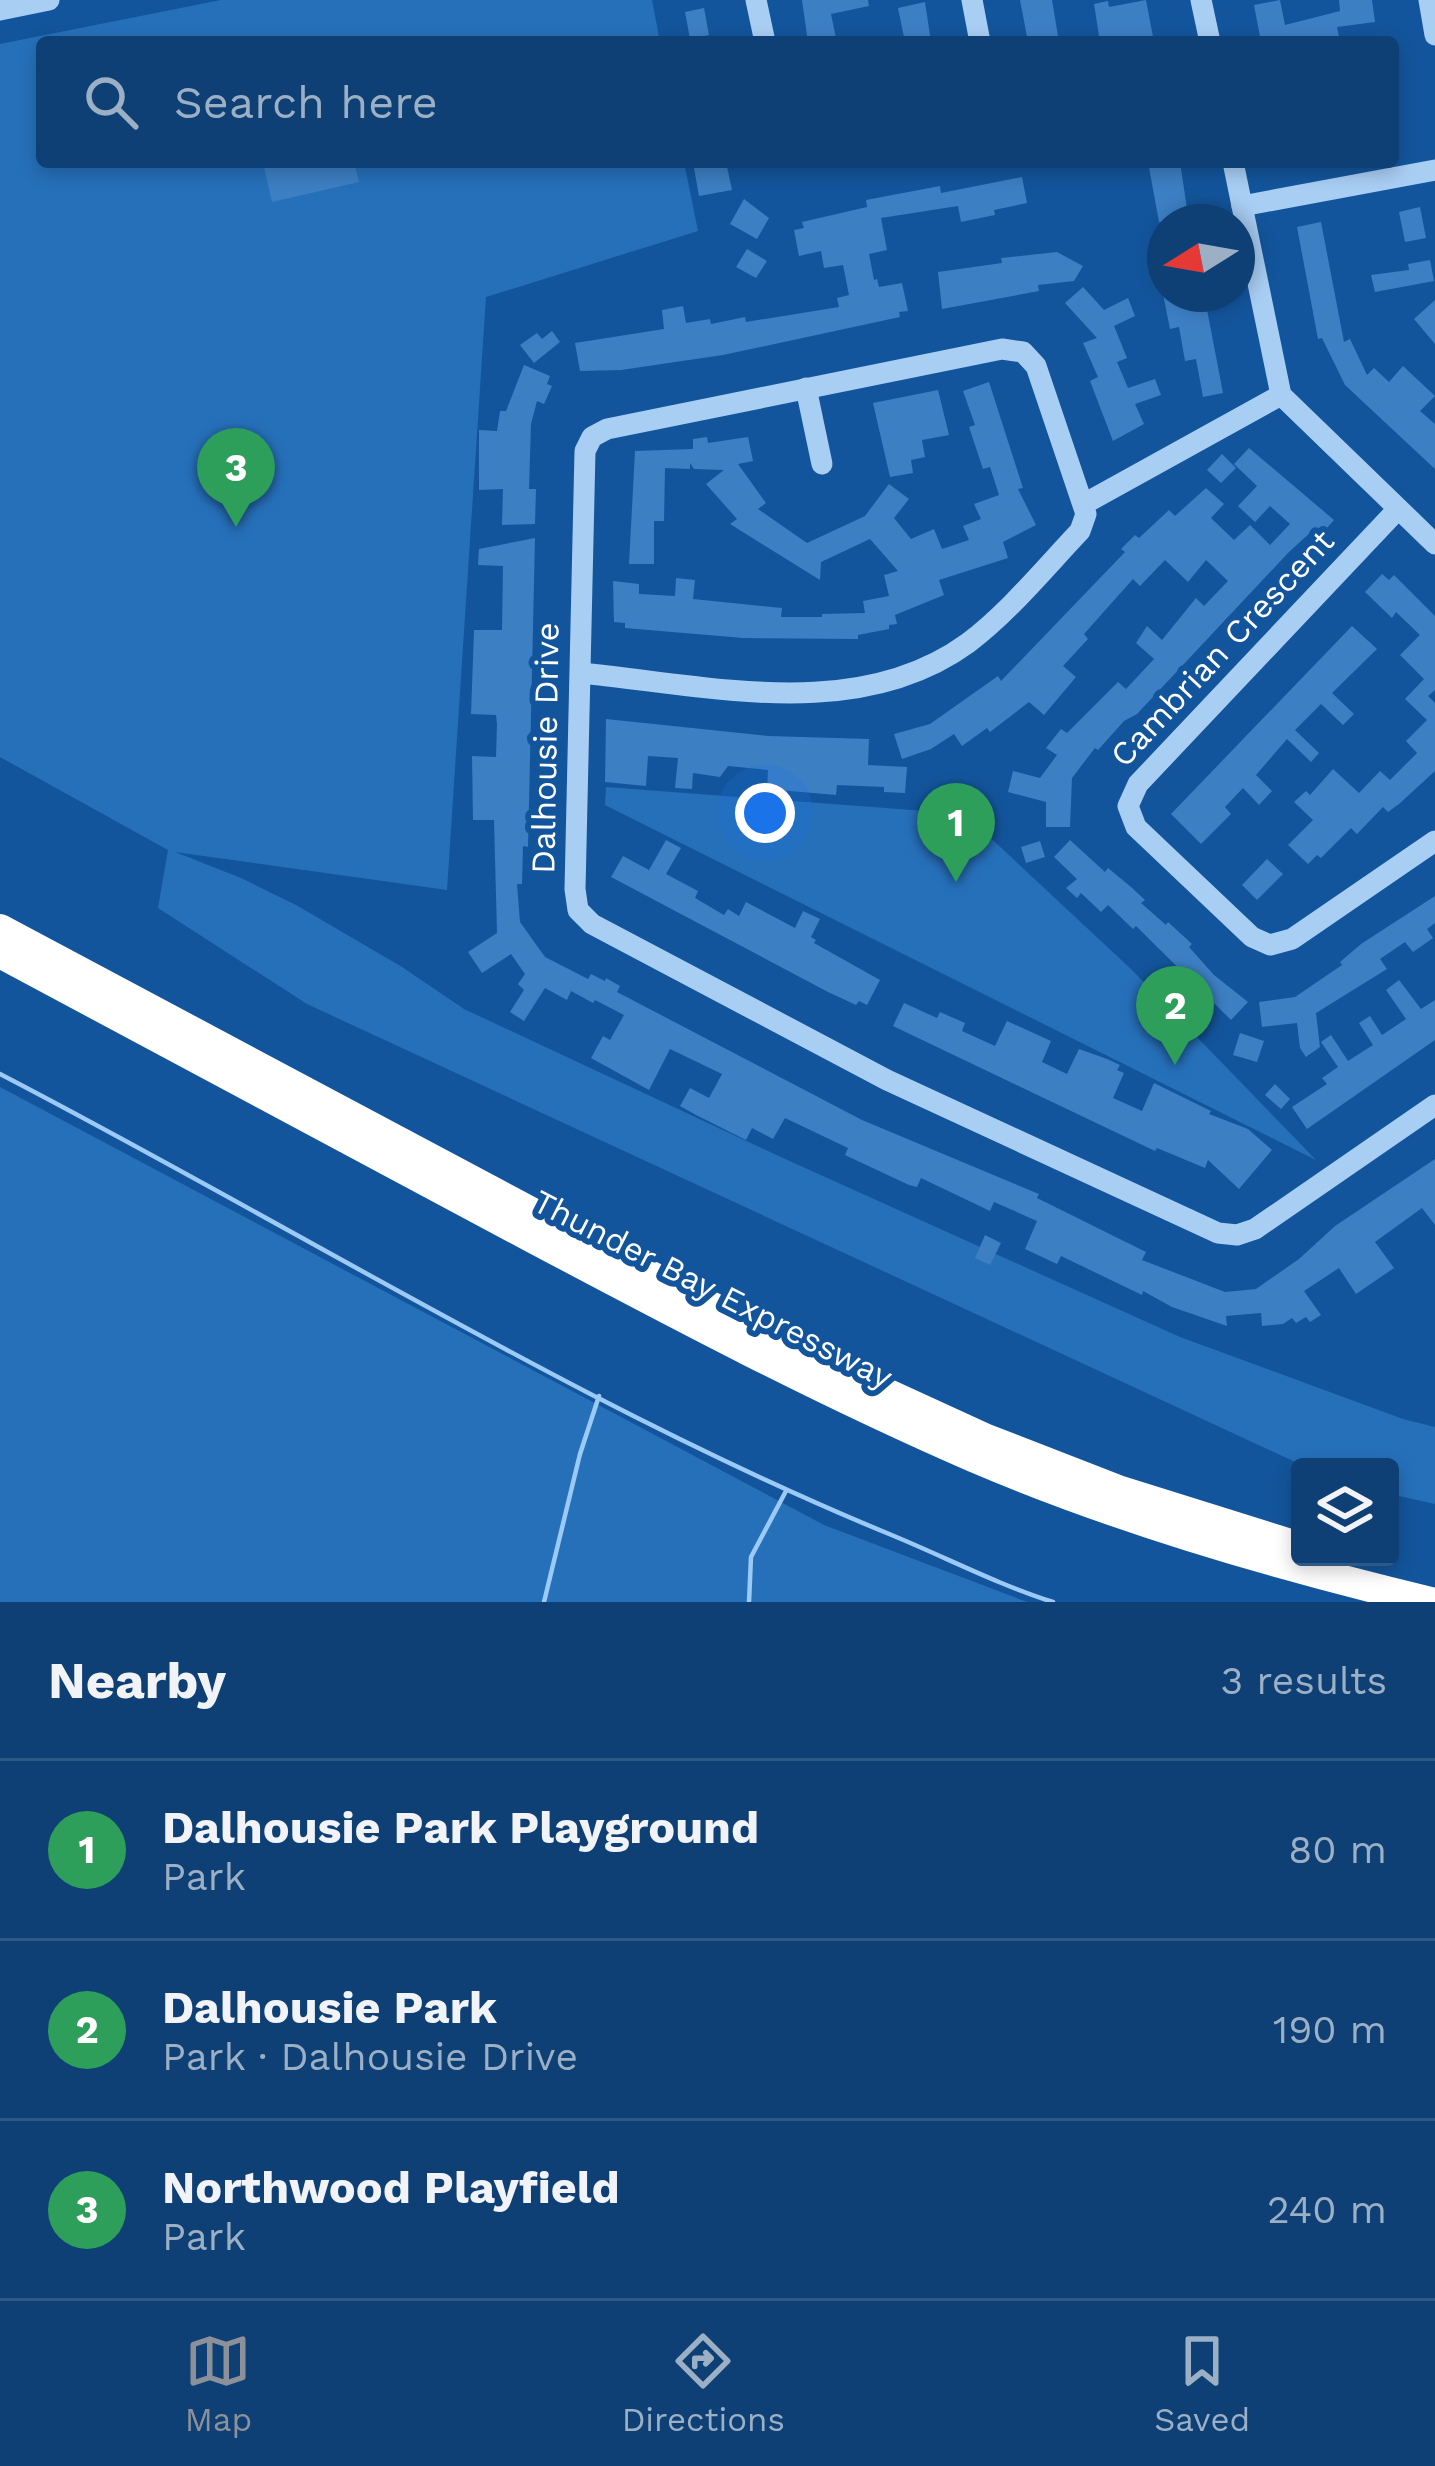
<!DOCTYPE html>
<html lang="en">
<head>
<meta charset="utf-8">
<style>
  body { margin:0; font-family:"Work Sans",sans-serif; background:#17477a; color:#f1f3f6 }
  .controls { position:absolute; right:36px; bottom:36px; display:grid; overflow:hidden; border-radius:12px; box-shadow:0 6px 18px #0003 }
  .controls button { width:108px; height:108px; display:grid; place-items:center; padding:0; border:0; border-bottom:3px solid #2e5987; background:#0e4075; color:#f1f3f6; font:60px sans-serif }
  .compass { position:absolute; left:1147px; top:204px; width:108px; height:108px; border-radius:50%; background:#0e4075; box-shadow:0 6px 18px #0003; rotate:259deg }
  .you { position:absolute; left:765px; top:813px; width:42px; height:42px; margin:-30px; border:9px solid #fff; border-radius:50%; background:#1a73e8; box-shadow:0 0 0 18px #1a73e833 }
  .badge { display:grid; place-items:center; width:78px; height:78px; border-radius:50%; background:#8c9099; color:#fff; font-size:39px; font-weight:700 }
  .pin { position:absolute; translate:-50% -99px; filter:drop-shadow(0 3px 6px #0008) }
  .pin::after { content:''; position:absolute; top:63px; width:42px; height:36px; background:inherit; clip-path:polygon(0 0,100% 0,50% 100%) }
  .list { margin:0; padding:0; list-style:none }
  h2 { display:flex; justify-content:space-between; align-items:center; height:156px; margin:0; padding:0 48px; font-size:51px }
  h2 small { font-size:39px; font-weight:400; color:#9bafc5 }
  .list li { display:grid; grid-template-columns:78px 1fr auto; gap:36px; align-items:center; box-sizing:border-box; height:180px; padding:0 48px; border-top:3px solid #2e5987 }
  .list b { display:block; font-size:45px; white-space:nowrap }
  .list p { margin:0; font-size:39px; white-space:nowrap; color:#9bafc5 }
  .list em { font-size:39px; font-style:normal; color:#9bafc5 }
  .icon { flex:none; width:66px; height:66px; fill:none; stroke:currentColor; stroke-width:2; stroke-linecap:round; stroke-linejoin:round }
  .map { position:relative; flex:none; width:1435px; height:1602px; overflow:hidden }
  .search { position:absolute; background:#0e4075; box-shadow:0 6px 18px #0003; left:36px; right:36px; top:36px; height:132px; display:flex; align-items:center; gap:30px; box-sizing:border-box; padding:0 42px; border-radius:12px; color:#9bafc5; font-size:45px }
  .sheet { height:696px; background:#0e4075 }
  nav { display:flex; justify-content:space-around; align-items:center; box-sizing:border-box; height:168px; border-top:3px solid #2e5987; background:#0e4075; font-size:33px; color:#9bafc5 }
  nav a { display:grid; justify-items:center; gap:6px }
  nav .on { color:#8c9099 }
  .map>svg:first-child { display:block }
</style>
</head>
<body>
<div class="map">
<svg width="1435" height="1602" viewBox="0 0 1435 1602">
  <rect width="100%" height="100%" fill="#13559c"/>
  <!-- green -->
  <g fill="#2670ba">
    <polygon points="221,0 652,0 660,42 42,42 42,162 684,162 698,231 486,297 447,890 175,852 241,878 296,905 402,967 464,1009 783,1158 1180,1337 1403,1419 1435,1427 1435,1504 1390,1494 1390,1467 1306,1467 307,1004 158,908 168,850 0,757 0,44"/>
    <polygon points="606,787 965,814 1132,970 1316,1160 605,805"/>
    <polygon points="0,1087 824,1525 1027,1602 0,1602"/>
  </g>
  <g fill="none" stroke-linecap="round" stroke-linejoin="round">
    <!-- stream -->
    <g stroke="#9bcaf7" stroke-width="4.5">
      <path d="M0 1074C297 1228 584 1409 894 1536 947 1558 999 1585 1053 1602"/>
      <polyline points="544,1602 580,1454 599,1396"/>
      <polyline points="749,1602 751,1557 786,1491"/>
    </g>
  </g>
  <!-- building -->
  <g fill="#3c7fc3">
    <polygon points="802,0 868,0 869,6 831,14 836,38 808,42"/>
    <polygon points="1020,0 1052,0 1059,42 1028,42"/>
    <polygon points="1146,0 1154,42 1100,42 1094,4 1108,1 1109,7"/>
    <polygon points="1280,0 1285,25 1340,11 1339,0 1372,0 1375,22 1337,27 1340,42 1261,42 1254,5"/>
    <polygon points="925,2 931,42 905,42 898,8"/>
    <polygon points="704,8 709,35 690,39 685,12"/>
    <polygon points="263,162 354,162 359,182 272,202"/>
    <polygon points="726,162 732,190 699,196 694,168"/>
    <polygon points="1148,162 1180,162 1189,222 1159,222"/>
    <polygon points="1022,177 1027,203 994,210 995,215 961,222 958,206 881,218 887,250 869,254 874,280 877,279 879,287 902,283 908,311 899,312 900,317 723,355 621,370 580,371 575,343 664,329 662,310 683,306 686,323 710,319 711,324 745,317 746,322 839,307 837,298 849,295 843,265 824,268 821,251 799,256 794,230 804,228 802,222 867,207 866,200 940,186 941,193"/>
    <polygon points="744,199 769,218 757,239 730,224"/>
    <polygon points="1420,207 1426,238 1405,242 1399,212"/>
    <polygon points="1321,222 1344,342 1350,339 1367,375 1374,368 1389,382 1403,366 1435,396 1420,411 1435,424 1435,469 1345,385 1322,338 1318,339 1297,227"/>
    <polygon points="747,249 767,261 756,278 736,267"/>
    <polygon points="1057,252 1083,266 1074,281 1038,285 1039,291 942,309 938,272 1002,263 1001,258"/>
    <polygon points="1430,260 1434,281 1375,292 1371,275 1409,270 1408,264"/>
    <polygon points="1083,287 1104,310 1128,298 1135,316 1114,326 1127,358 1117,362 1128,388 1155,379 1161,395 1135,404 1144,424 1113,441 1090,381 1098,377 1083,343 1097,338 1065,303"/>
    <polygon points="1163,294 1204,294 1223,393 1203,397 1196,359 1185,361 1179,327 1170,329"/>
    <polygon points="1435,300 1435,344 1414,319"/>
    <polygon points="552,331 560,342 534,363 520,345 537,333 542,339"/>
    <polygon points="524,365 550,376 547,384 552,386 544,404 537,401 531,424 529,489 536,489 535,524 502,525 503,489 479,490 479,430 497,431 500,411 506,411"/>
    <polygon points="989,382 1023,488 1018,489 1036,525 1003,542 1008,558 939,580 944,595 895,615 897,624 889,625 889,629 858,635 858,639 743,638 625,628 625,623 614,622 613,581 639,584 639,594 675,596 676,578 695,580 693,599 782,608 781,617 822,617 822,614 865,613 863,601 889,596 884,575 898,571 870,539 821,562 820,580 730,524 737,519 706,484 724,470 694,469 690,463 690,469 665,468 664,521 654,521 654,564 629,564 635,451 693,449 693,439 707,437 708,443 748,437 753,461 738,464 766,503 758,509 807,543 865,516 889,484 909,499 894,518 911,539 934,529 942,549 969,540 963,526 981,519 974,504 999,495 990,467 983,469 969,427 975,425 963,391"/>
    <polygon points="938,390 949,435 922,440 925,457 911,460 913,473 890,477 873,403"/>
    <polygon points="1249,448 1334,520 1319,537 1312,531 1289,552 1137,714 1124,721 1098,750 1095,748 1072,778 1070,827 1046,827 1046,802 1008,792 1013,771 1040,778 1057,755 1046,748 1061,729 1067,733 1118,682 1126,689 1154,659 1136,643 1147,626 1162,640 1196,598 1204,606 1228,581 1206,560 1188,582 1165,560 1140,586 1133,579 1084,634 1088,639 1063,666 1076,677 1044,715 1029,702 990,732 987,728 962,746 954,734 931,749 902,759 894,734 930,724 998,676 1001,681 1125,552 1121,549 1135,535 1139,538 1169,510 1175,516 1206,488 1224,504 1211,518 1234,540 1250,525 1270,545 1290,524 1270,506 1255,522 1238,506 1257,486 1234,464"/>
    <polygon points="1222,454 1236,468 1221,483 1207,470"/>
    <polygon points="535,538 528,847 523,846 522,884 517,884 520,922 545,957 588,979 591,974 605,981 606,978 620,986 617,992 862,1120 1039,1194 1037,1198 1146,1252 1142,1260 1225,1292 1256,1289 1299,1259 1335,1226 1435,1159 1435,1225 1422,1208 1375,1242 1394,1268 1356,1294 1339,1268 1304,1291 1321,1315 1310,1322 1306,1317 1296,1323 1292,1318 1283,1324 1262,1326 1261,1313 1226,1316 1227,1326 1172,1307 1143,1291 1142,1295 1061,1256 1057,1264 1025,1249 1037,1221 994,1202 990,1211 921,1178 917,1187 909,1185 845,1155 848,1148 785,1118 773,1139 752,1128 746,1140 696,1115 680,1106 690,1088 709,1098 722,1074 670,1049 649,1090 591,1058 603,1036 610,1040 624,1015 595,1000 593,1003 571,991 567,1000 545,988 524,1021 510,1012 524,990 518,984 525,974 511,954 482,973 468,952 497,933 494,820 473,820 472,756 496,757 497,724 496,715 471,714 474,630 502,630 503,566 478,565 479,549"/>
    <polygon points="1382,574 1389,580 1394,575 1435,616 1435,690 1428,696 1435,703 1435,771 1399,804 1388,812 1383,807 1357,834 1351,828 1321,858 1317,855 1308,864 1288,845 1313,820 1294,802 1306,791 1310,795 1333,769 1359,793 1380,771 1390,780 1417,753 1406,741 1427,720 1405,699 1424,679 1400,655 1420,635 1396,612 1392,618 1365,592"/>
    <polygon points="1352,626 1377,649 1332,693 1354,714 1343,725 1321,704 1295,730 1319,753 1311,762 1287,739 1256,775 1272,791 1259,805 1243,788 1225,807 1231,814 1201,844 1171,814"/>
    <polygon points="606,719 768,736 869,739 868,765 907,767 905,793 884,792 884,787 837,785 836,795 767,789 768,770 728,766 720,777 693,773 692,789 675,788 678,758 648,756 646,786 605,782"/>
    <polygon points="666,840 681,848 666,874 698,891 695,898 724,915 728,909 739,916 746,902 795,928 803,911 820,919 811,937 816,940 814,943 880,980 867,1005 859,1001 856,1005 828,992 611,877 623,856 649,870"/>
    <polygon points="1070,840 1105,872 1108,868 1131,887 1145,900 1141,903 1166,925 1168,922 1192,944 1189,947 1214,975 1248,1002 1231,1020 1136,926 1133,929 1108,905 1101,912 1081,893 1077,898 1066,888 1077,879 1054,857"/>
    <polygon points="1040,841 1045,857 1026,863 1021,847"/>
    <polygon points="1267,859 1283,874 1257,900 1242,885"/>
    <polygon points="1435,896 1435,923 1427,929 1433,938 1413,952 1405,942 1380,959 1387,969 1316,1013 1320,1047 1306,1057 1300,1048 1297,1023 1262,1027 1259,1002 1295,997 1342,965 1340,962 1361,944"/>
    <polygon points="1399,980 1421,1009 1435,1000 1435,1040 1307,1129 1292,1107 1327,1084 1322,1078 1338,1067 1321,1042 1331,1035 1348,1061 1373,1045 1359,1023 1370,1016 1382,1035 1406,1019 1386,990"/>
    <polygon points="904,1003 937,1018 940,1012 965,1023 962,1031 995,1046 1007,1021 1051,1041 1042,1062 1067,1074 1079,1049 1107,1059 1120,1065 1117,1070 1124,1073 1113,1098 1142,1111 1154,1083 1211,1111 1209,1114 1248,1129 1272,1150 1239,1189 1208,1160 1205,1168 1157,1148 1155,1151 893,1026"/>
    <polygon points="1240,1033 1264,1041 1257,1062 1233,1055"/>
    <polygon points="1275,1084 1290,1099 1281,1109 1265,1095"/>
    <polygon points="985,1235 1001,1243 990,1265 975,1258"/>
  </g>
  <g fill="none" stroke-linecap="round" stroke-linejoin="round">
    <!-- minor -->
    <g stroke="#a9cef4" stroke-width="21">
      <polyline points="756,0 765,42"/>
      <polyline points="972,0 980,42"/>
      <polyline points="1201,0 1210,42"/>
      <polyline points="1429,0 1435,35"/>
      <polyline points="0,10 49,0"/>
      <polyline points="1233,162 1281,395 1435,544"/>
      <polyline points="1242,206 1435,170"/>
      <polyline points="806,388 822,464"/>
      <polyline points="1084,504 1281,395"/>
      <polyline points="1398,509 1138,784 1128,806 1136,827 1252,937 1270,945 1292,939 1435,841"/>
      <path d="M580 673C707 685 857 724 968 643 1009 612 1044 569 1080 531L1086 514 1036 366 1023 352 1002 349 607 429 592 437 585 451 575 889 578 910 592 924 887 1080 1218 1233 1237 1235 1255 1229 1435 1105"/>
    </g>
    <!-- highway -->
    <g stroke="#fff" stroke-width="30">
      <polyline points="0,929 651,1276 853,1378 984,1438 1118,1490 1300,1547"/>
      <path d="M0 953C176 1047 351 1141 527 1235 674 1313 821 1391 973 1457 1120 1520 1275 1565 1431 1602"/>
    </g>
  </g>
  <g text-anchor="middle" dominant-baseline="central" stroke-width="12" stroke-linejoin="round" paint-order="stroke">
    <!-- street labels -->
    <g font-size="33" fill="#fff" stroke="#13559c">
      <text transform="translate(1222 648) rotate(-47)">Cambrian Crescent</text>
      <text transform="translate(545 748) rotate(-89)">Dalhousie Drive</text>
      <text transform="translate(713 1289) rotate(27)">Thunder Bay Expressway</text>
    </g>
  </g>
</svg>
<div class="controls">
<button><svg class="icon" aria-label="layers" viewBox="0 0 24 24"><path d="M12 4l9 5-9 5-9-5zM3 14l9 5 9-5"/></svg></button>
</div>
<svg class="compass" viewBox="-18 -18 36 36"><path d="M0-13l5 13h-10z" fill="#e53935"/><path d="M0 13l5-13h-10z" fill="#9bafc5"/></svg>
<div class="you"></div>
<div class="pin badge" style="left:956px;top:882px;background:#2e9e5b">1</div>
<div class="pin badge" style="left:1175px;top:1065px;background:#2e9e5b">2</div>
<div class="pin badge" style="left:236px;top:527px;background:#2e9e5b">3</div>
<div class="search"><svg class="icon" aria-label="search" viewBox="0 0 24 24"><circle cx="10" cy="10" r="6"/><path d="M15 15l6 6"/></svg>Search here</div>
</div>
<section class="sheet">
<h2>Nearby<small>3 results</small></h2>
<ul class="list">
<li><span class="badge" style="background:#2e9e5b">1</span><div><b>Dalhousie Park Playground</b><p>Park</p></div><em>80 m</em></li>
<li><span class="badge" style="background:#2e9e5b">2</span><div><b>Dalhousie Park</b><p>Park · Dalhousie Drive</p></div><em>190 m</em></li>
<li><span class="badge" style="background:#2e9e5b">3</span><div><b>Northwood Playfield</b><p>Park</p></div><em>240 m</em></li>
</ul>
</section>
<nav>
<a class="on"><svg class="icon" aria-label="map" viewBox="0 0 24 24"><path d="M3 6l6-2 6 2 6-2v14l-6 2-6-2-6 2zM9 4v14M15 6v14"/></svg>Map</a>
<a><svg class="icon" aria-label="directions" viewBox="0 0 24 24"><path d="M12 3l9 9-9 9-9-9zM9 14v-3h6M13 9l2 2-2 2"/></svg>Directions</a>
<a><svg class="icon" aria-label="saved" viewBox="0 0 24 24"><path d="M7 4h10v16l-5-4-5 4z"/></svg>Saved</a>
</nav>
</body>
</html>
